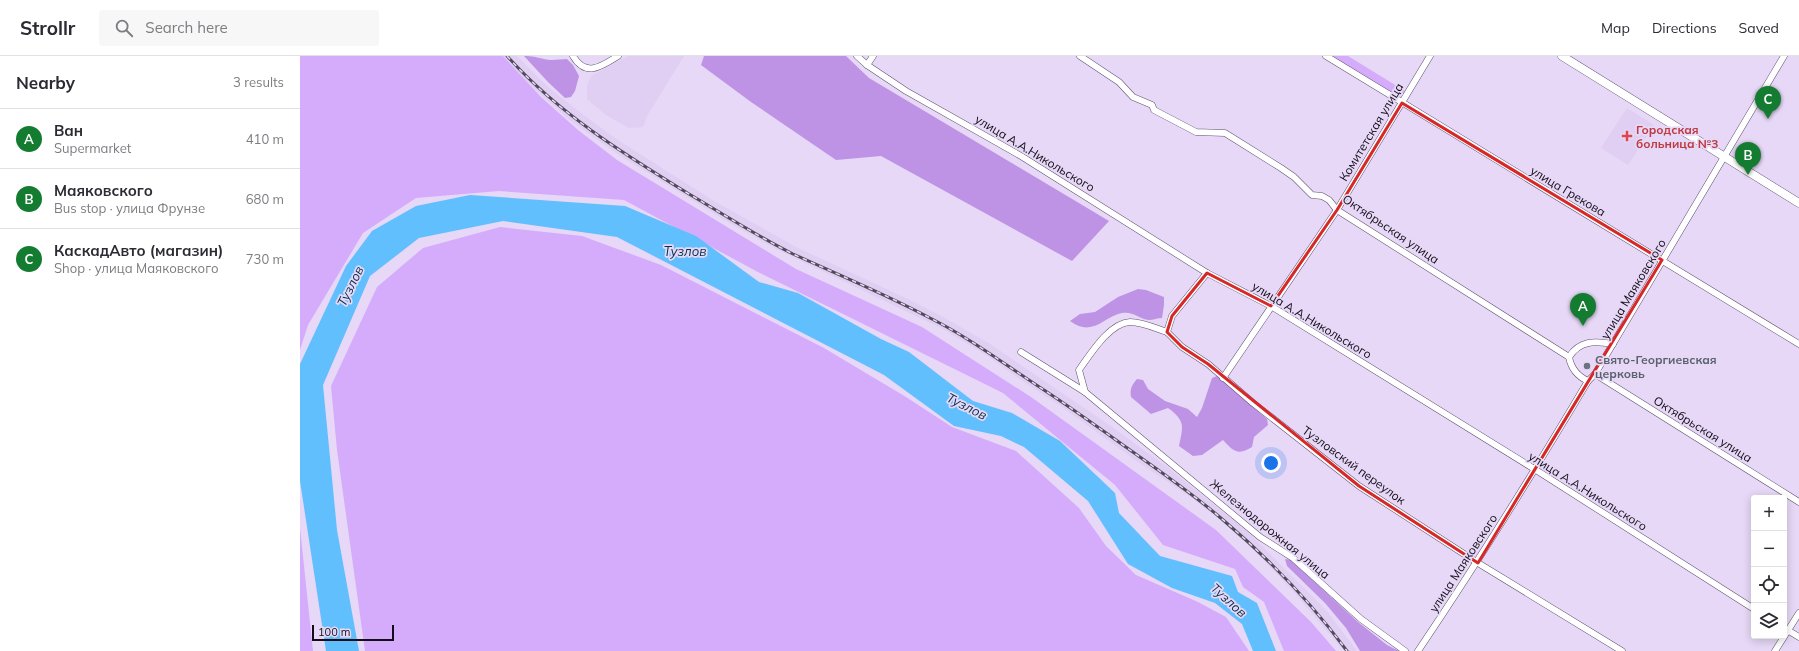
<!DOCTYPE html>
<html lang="en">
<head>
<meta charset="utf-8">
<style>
  body { margin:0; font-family:Mulish,sans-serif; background:#f7f7f7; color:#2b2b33 }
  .controls { position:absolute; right:12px; bottom:12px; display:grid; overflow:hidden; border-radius:4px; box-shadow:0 2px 10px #0003 }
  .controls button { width:36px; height:36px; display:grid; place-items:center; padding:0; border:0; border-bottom:1px solid #e1e1e2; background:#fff; color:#2b2b33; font:20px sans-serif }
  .scale { position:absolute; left:12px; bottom:10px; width:82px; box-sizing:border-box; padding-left:4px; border:2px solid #120d17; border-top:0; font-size:11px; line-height:14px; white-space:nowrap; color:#120d17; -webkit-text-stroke:3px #e6d8f6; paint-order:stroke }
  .you { position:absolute; left:971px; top:407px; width:14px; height:14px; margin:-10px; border:3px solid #fff; border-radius:50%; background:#1a73e8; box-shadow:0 0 0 6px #1a73e833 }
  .badge { display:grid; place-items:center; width:26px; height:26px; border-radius:50%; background:#137c30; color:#fff; font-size:13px; font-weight:700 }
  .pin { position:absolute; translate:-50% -33px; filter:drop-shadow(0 1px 2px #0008) }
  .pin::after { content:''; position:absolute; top:21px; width:14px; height:12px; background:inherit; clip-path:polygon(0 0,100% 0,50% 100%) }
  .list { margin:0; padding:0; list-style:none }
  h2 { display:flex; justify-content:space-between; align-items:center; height:52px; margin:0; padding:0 16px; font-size:17px }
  h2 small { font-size:13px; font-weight:400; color:#7c7c81 }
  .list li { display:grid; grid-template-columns:26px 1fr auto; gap:12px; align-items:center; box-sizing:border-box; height:60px; padding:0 16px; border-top:1px solid #e1e1e2 }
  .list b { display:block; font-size:15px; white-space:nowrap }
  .list p { margin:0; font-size:13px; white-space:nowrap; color:#7c7c81 }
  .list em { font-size:13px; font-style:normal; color:#7c7c81 }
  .icon { flex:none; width:22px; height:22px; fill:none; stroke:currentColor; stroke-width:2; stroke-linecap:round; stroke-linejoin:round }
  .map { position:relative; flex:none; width:1499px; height:595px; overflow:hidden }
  header { display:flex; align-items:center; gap:24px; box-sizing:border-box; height:56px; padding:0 20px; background:#fff; border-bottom:1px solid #e1e1e2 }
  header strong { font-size:19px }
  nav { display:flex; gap:22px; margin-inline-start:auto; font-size:14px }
  .search { width:280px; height:36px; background:#f7f7f7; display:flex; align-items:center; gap:10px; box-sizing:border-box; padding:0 14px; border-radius:4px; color:#7c7c81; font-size:15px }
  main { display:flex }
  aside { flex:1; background:#fff }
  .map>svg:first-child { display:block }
</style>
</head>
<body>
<header>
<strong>Strollr</strong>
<div class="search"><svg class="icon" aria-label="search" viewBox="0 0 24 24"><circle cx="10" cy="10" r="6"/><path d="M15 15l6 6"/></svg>Search here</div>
<nav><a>Map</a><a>Directions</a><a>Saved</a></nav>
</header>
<main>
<aside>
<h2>Nearby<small>3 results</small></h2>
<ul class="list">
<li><span class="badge">A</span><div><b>Ван</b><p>Supermarket</p></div><em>410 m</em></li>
<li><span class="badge">B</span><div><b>Маяковского</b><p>Bus stop · улица Фрунзе</p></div><em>680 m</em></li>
<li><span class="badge">C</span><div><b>КаскадАвто (магазин)</b><p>Shop · улица Маяковского</p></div><em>730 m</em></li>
</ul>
</aside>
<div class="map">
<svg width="1499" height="595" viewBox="0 0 1499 595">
  <rect width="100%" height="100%" fill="#e6d8f6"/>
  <!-- built -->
  <g fill="#e1cef3">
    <polygon points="203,0 217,0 248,31 277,54 318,84 414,145 496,191 610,244 645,262 690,288 808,368 867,411 949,477 1027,555 1057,595 1044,595 992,534 956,496 923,466 892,442 835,404 765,353 721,324 686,299 641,272 476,193 431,168 319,99 272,66 230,29"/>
    <polygon points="328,0 384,0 347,60 343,71 329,72 306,59 287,43 287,29 291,20"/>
    <polygon points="1327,52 1354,69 1328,109 1301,92"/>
  </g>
  <!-- green -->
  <g fill="#d5acfc">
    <polygon points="0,0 203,0 241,41 278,74 317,104 496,213 622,271 731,341 916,474 1011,566 1036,595 984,595 964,546 943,531 935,513 863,489 815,429 703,337 458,216 324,144 199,135 116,142 63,177 8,269 0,294"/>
    <polygon points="1032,0 1048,0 1105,35 1102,40 1097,40"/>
    <polygon points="200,171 282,180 361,209 524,292 606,341 652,371 716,395 779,452 806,490 836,519 898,546 926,561 949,595 65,595 37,394 31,330 77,231 123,192"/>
    <polygon points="0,472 13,595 0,595"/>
  </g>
  <!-- forest -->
  <g fill="#be93e6">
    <path d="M224 0C233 0 235 1 244 3 251 5 260 3 267 3L273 9 279 20 275 35 271 41 265 42 248 26Z"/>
    <polygon points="404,0 546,0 569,22 809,165 772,205 581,100 536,104 451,46 401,9"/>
    <path d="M838 233 846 234 864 241V249L862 262C858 262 853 264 849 264 839 263 833 255 822 257 804 260 793 282 770 265L780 258 795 256 818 241Z"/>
    <path d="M917 320 967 363 968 369 954 381 952 391C938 400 933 395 923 384L902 399 893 400 879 390C883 371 886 365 868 352L851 358 831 341C830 333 831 330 837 323L843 324 848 333 865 345 888 353 897 361 902 352 912 322Z"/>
    <polygon points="985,503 991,504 1058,566 1087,589 1099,595 1060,595 1046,572 1025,547 987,510"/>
  </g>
  <!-- water -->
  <polygon fill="#61bffd" points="170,139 325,150 396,180 459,226 498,237 581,283 609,296 673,345 712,357 760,385 815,437 819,457 860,500 932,520 938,536 957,547 976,595 953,595 942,568 915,547 872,532 828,508 788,445 724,391 701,380 654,370 584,319 317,181 203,165 119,182 70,220 23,329 37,474 59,595 26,595 0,425 0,308 46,210 72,175 116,150"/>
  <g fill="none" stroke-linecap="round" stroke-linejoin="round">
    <!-- minor casing -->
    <g stroke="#5f526c" stroke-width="7">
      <g id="minor">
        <path d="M273 0C286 22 302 10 318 0"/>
        <polyline points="557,0 567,9 606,35 721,100 907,217 971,250 1236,414 1454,553"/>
        <polyline points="780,0 819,26 833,41 852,49 854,54 896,76 925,77 981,112 994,121 1012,139 1022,140 1029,144 1037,154 1269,301"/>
        <polyline points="1026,0 1499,288"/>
        <polyline points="567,9 573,0"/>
        <polyline points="907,217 872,260 867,276 882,291 908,308 953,347 1059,430 1178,507 1322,595"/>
        <polyline points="721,296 785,336 960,481 993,502 1061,563 1105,595"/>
        <polyline points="1295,318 1499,446"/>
        <polyline points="923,322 1037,154 1130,0"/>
        <path d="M1288 325C1277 320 1271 312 1269 301 1280 284 1295 285 1313 288"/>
        <path d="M785 336 779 314C790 299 809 267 830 266 842 266 855 272 867 276"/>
        <polyline points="1484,572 1499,581"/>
        <path d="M1118 595C1178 506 1234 416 1288 325L1295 318 1484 0"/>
        <polyline points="1475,595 1499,557"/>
      </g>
    </g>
    <!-- tertiary casing -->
    <g stroke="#5f526c" stroke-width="9">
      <polyline id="tertiary" points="1262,0 1499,147"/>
    </g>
    <!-- minor -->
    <use href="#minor" stroke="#fff" stroke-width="6"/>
    <!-- tertiary -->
    <use href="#tertiary" stroke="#fff" stroke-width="8"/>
    <!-- rail casing -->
    <g stroke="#514a5a" stroke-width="3">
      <path id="rail" d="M207 0C259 58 324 98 389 138 423 158 457 180 493 198 539 219 585 238 630 262 670 282 707 310 744 334 773 353 802 374 830 394 861 416 893 438 922 463 968 502 1011 546 1047 595"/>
    </g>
    <!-- rail -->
    <use href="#rail" stroke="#e6d8f6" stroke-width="1.5" stroke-dasharray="4.5" stroke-linecap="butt"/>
  </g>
  <!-- marked area -->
  <path fill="none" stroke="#d62828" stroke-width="3" stroke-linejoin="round" d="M1102 47 1362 204 1178 507 1059 430 908 308 882 291 867 276 872 260 907 217 971 250 1037 154Z"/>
  <!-- markers -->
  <path fill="#e0444e" stroke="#e6d8f6" stroke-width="1.5" d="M1325 74h4v4h4v4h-4v4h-4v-4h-4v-4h4z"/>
  <circle fill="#6b7280" stroke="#e6d8f6" stroke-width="1.5" cx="1287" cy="310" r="4"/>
  <g text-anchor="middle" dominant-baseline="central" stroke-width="3.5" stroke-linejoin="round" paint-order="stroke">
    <!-- health labels -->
    <g font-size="12" font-weight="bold" fill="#be3a42" stroke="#e6d8f6" text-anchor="start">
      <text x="1336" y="73">Городская<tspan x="1336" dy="14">больница №3</tspan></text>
    </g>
    <!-- street labels -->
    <g font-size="12" fill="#120d17" stroke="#e6d8f6">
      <text transform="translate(1071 76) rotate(-59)">Комитетская улица</text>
      <text transform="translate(735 97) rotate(31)">улица А.А.Никольского</text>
      <text transform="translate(1268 135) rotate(31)">улица Грекова</text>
      <text transform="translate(1091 173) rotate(34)">Октябрьская улица</text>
      <text transform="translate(1333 233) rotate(-59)">улица Маяковского</text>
      <text transform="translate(1012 264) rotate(31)">улица А.А.Никольского</text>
      <text transform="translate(1403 373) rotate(32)">Октябрьская улица</text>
      <text transform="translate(1054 409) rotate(36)">Тузловский переулок</text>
      <text transform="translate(1288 435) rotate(32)">улица А.А.Никольского</text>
      <text transform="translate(970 473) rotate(39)">Железнодорожная улица</text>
      <text transform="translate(1163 507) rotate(-57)">улица Маяковского</text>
    </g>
    <!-- worship labels -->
    <g font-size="12" font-weight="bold" fill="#5b616d" stroke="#e6d8f6" text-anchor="start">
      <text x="1295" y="303">Свято-Георгиевская<tspan x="1295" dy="14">церковь</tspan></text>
    </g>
    <!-- water labels -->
    <g font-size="13" font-style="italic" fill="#042f47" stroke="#e6d8f6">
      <text x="385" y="195">Тузлов</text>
      <text transform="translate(50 230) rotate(-64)">Тузлов</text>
      <text transform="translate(667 350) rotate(27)">Тузлов</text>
      <text transform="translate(929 544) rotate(42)">Тузлов</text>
    </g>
  </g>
</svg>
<div class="controls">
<button>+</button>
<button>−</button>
<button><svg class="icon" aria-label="locate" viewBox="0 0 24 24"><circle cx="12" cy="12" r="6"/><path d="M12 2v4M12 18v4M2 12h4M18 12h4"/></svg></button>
<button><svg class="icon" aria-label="layers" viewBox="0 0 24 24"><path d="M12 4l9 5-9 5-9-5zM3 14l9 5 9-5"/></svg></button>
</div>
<div class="scale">100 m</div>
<div class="you"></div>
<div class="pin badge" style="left:1283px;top:270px">A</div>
<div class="pin badge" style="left:1448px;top:119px">B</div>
<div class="pin badge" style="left:1468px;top:63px">C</div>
</div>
</main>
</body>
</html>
